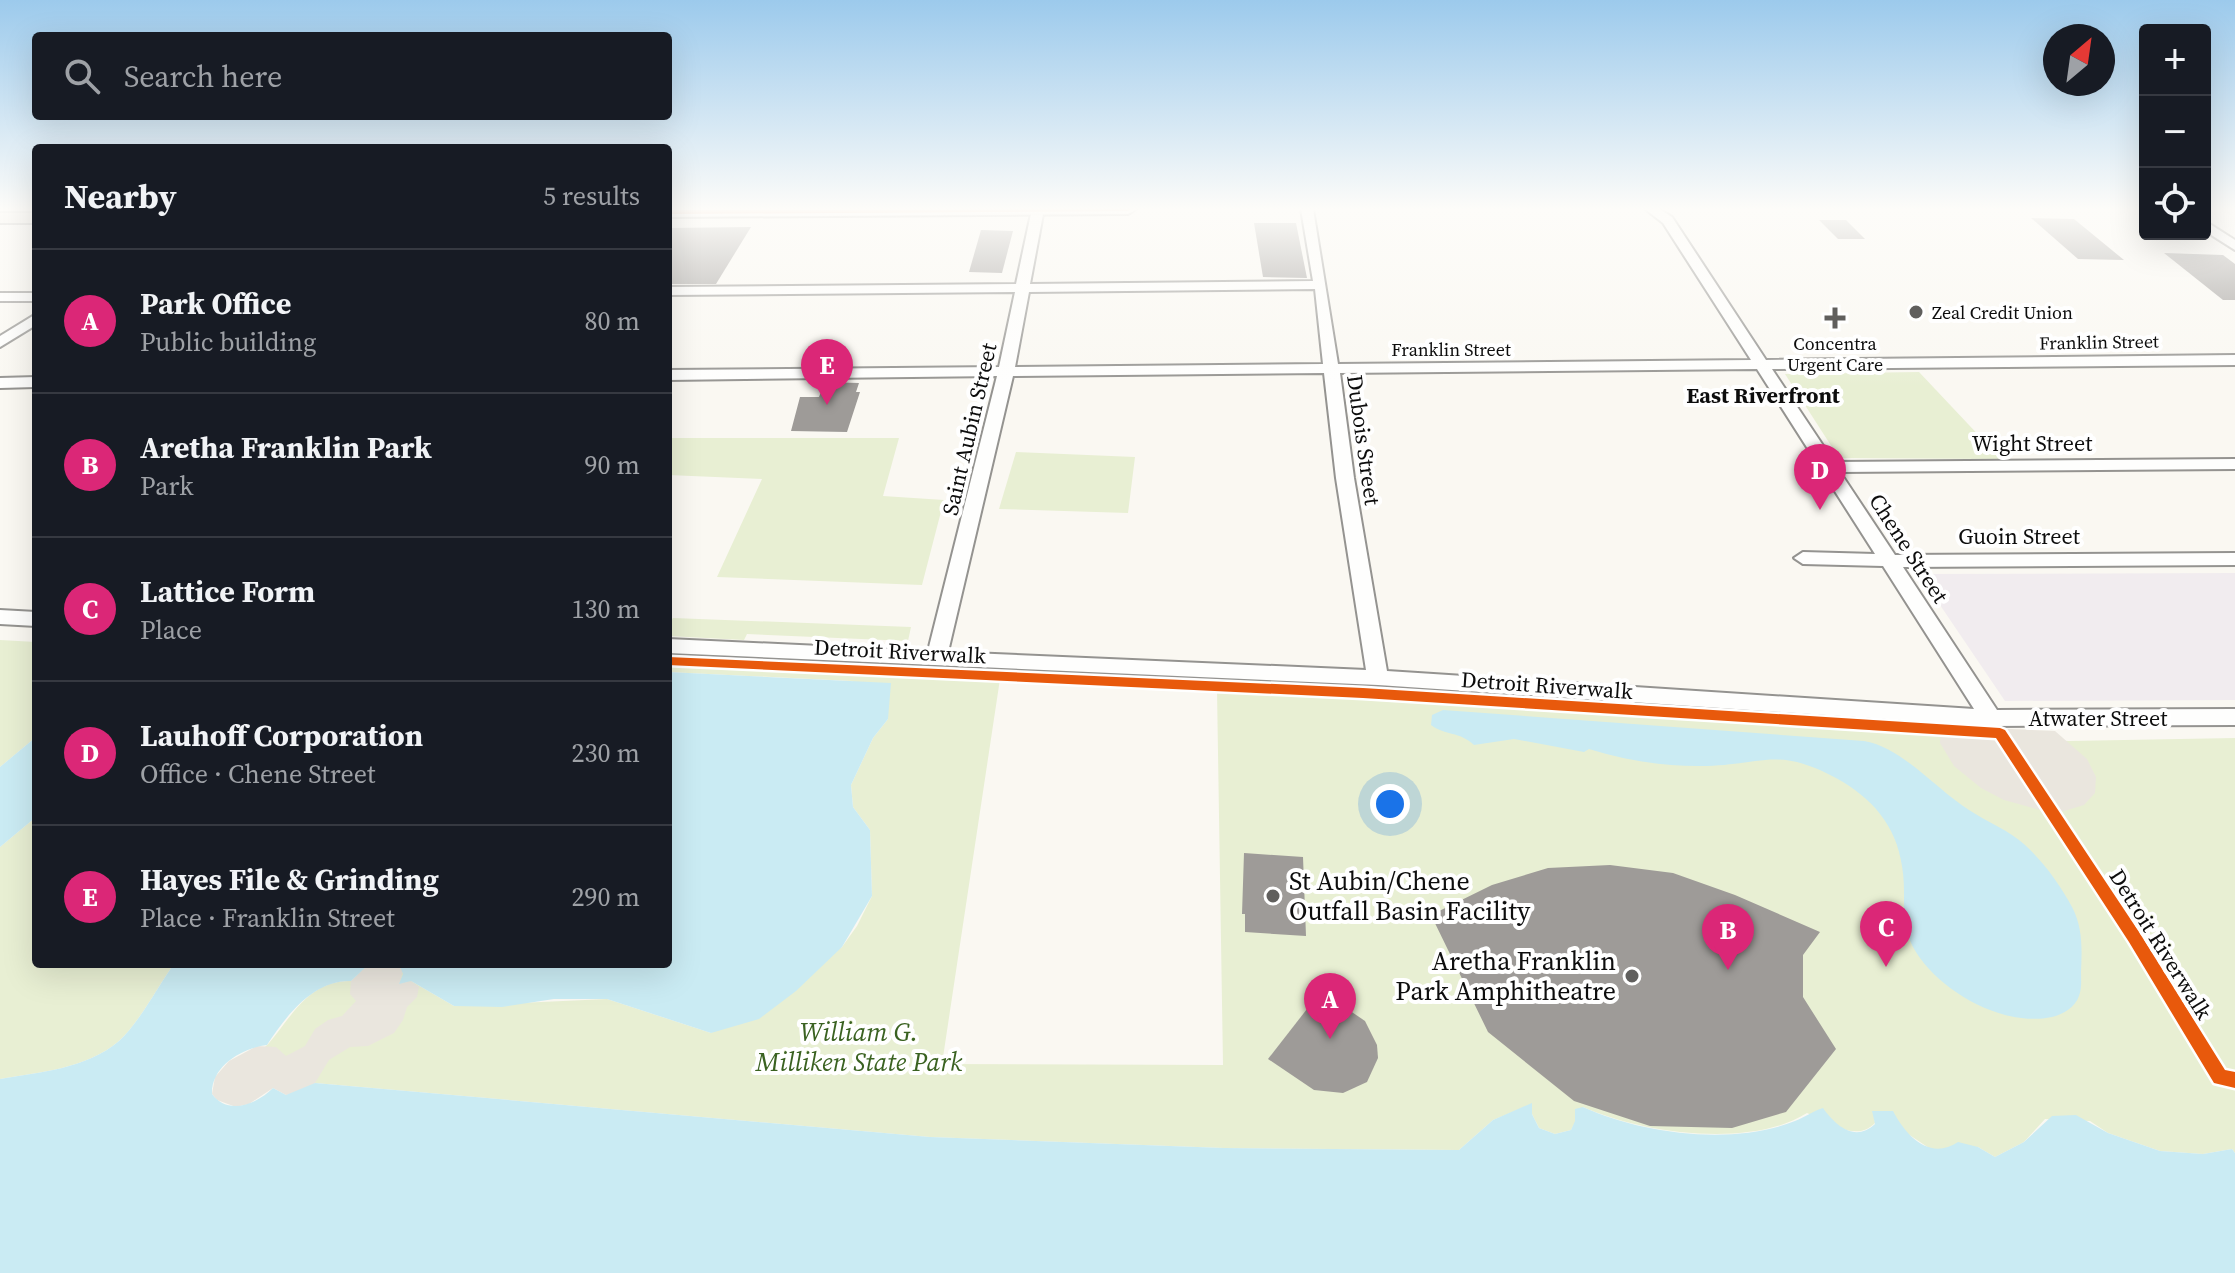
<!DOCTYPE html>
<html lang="en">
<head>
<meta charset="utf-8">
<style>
  body { margin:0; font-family:"Source Serif 4",serif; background:#20242c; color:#f1f3f6 }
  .controls { position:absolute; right:24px; top:24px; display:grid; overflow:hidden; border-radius:8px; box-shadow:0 8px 32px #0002 }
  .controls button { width:72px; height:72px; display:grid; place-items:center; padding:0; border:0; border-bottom:2px solid #363941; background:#171b24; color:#f1f3f6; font:40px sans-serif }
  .compass { position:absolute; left:2043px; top:24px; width:72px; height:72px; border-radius:50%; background:#171b24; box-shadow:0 8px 32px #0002; rotate:29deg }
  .you { position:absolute; left:1390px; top:804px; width:28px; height:28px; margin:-20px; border:6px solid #fff; border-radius:50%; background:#1a73e8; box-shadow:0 0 0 12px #1a73e833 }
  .badge { display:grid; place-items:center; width:52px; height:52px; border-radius:50%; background:#db2777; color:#fff; font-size:26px; font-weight:700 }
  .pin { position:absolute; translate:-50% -66px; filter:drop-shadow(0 2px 4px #0008) }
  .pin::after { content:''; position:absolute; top:42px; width:28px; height:24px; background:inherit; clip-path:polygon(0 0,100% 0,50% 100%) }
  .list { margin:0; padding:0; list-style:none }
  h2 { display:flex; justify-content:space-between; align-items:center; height:104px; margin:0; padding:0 32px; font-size:34px }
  h2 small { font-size:26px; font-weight:400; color:#9ea1a6 }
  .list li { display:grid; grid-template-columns:52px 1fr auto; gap:24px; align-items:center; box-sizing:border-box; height:144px; padding:0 32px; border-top:2px solid #363941 }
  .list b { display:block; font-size:30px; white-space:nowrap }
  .list p { margin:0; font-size:26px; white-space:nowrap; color:#9ea1a6 }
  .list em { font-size:26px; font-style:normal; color:#9ea1a6 }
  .icon { flex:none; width:44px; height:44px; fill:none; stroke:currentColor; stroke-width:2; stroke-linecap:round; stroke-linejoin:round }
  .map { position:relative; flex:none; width:2235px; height:1273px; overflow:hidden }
  .search { position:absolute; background:#171b24; box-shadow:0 8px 32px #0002; left:32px; top:32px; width:640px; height:88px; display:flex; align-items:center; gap:20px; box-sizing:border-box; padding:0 28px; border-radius:8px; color:#9ea1a6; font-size:30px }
  .panel { position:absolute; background:#171b24; box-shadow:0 8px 32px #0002; left:32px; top:144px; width:640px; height:824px; border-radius:8px }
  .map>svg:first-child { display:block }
</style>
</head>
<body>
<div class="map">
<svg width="2235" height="1273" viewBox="0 0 2235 1273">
  <rect width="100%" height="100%" fill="#faf8f2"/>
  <!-- industrial -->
  <polygon fill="#f1ecef" points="2235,573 2235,700 2005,701 1919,574"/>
  <!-- green -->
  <g fill="#e8efd3">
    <polygon points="1919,372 2001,459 1839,458 1785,374"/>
    <polygon points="668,438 899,438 883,496 944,500 922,585 717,577 762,479 668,475"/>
    <polygon points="1016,452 1135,457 1128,513 999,509"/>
    <polygon points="673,618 911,627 908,641 747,634 744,640 668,636 668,624"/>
    <polygon points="0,640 36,642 36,737 0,767"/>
    <path d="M668 666 1000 679 942 1064 1223 1065 1217 690 1403 699 1939 736 2069 741 2235 738V1153L2232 1149 2203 1154 2160 1151 2108 1133 2090 1121 2045 1119 2024 1142 1995 1157 1978 1147 1932 1150 1908 1134 1899 1123 1873 1111 1875 1123C1856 1143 1828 1122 1807 1113 1750 1149 1641 1133 1583 1107L1571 1130 1555 1134 1539 1128 1532 1114V1104L1493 1120 1459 1150 1224 1148 930 1137 315 1083 307 1088 215 1077C231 1067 256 1057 269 1043 292 1016 309 980 351 981L369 964H399L411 981 454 1006 607 999 711 1033 842 947 857 926 872 896 870 830 853 807 851 785 873 738 888 719V703L852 681 668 672Z"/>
    <path d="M36 817V964H174C158 986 139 1023 119 1041 86 1069 40 1072 0 1079V847Z"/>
  </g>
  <!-- plaza -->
  <g fill="#eae6de">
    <polygon points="1941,726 2055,731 2087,759 2096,777 2095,793 2084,805 2064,811 2040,810 2004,800 1981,788 1954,766 1940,743"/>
    <polygon points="369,964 399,964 403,969 400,983 411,981 419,987 417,997 407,1007 403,1020 394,1033 368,1046 350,1047 329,1060 315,1083 296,1093 286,1095 273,1088 249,1104 236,1107 217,1100 212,1094 215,1077 229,1061 257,1046 276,1047 286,1056 305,1046 315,1029 328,1020 342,1016 356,1001 350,994 351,981"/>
  </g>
  <!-- water -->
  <g fill="#caebf3">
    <polygon points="668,672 891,683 888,719 873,738 851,785 853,807 870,830 872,896 842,947 796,991 759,1019 711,1033 607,999 554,999 502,1007 454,1006 411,981 399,984 403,974 399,964 668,964"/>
    <path d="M1443 710 1864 741C1902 747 1937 790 1969 810 1987 822 2009 830 2025 845 2043 861 2061 886 2072 907 2083 928 2082 949 2081 972 2081 980 2082 988 2079 996 2075 1007 2064 1014 2052 1017 2005 1027 1947 995 1920 958 1896 925 1908 901 1902 866 1896 825 1872 798 1836 778 1778 747 1765 764 1707 766 1667 767 1627 761 1589 749L1584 752 1514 739 1474 745C1459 731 1446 736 1431 725L1432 715Z"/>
    <polygon points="36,737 36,817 0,847 0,767"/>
    <path d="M174 964H369L351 981C313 980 286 1016 267 1045 242 1048 211 1066 212 1094 228 1116 257 1104 273 1088L286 1095 315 1083 930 1137 1224 1148 1459 1150 1493 1120 1532 1103V1114L1539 1128 1555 1134 1571 1130 1575 1121V1109L1583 1107C1642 1134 1733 1146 1795 1121 1805 1117 1813 1111 1823 1108 1835 1125 1855 1143 1875 1124L1872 1111H1893C1906 1136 1930 1161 1958 1142L1978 1147 1995 1157 2024 1142 2052 1116 2076 1115 2108 1133 2160 1151 2203 1154 2232 1149 2235 1153V1273H0V1079C40 1072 86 1069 119 1041 139 1023 158 986 174 964Z"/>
  </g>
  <!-- building -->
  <g fill="#9e9b98">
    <polygon points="2031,218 2074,219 2124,260 2078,259"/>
    <polygon points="1819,220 1846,220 1865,239 1838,239"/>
    <polygon points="1254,223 1296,223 1307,278 1263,277"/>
    <polygon points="751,227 716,284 668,284 668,228"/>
    <polygon points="981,230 1013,231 1002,273 969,272"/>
    <polygon points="2164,253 2223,255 2235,264 2235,300 2223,300"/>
    <polygon points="825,382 859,383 856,392 860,392 847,432 791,431 800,397 819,397"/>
    <polygon points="1244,853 1303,857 1306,936 1245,932 1245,914 1242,914"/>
    <polygon points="1610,865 1673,873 1735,895 1820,932 1803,955 1803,997 1836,1049 1786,1112 1732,1128 1650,1126 1574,1101 1488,1032 1431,915 1492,885 1548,868"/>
    <polygon points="1321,991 1365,1021 1377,1045 1378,1058 1367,1082 1343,1093 1314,1090 1268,1059"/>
  </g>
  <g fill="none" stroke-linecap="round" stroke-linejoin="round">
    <!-- minor casing -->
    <g stroke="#949390" stroke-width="4">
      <g id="minor">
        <path d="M1032 209H1044L1030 284 1313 281 1301 209H1313L1338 364 1751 360 1663 223 1645 209H1659L1672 217 1766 360 2235 355V365L1772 369 1834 462 2235 459V469L1840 472 1895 555 2235 553V565L1903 567 1997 710 2235 709V725L1991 726 1378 685 668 653V639L928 651 997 376 668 380V370L999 367 1015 292 668 295V287L1016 284ZM1315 289 1323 364 1015 367 1029 292ZM1757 369 1875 554 1803 552 1794 558 1803 564 1883 566 1974 709 1387 671 1354 478 1340 373ZM1324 373 1336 478 1366 670 948 652 1013 376Z"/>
        <polygon points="2205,221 2235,240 2235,250 2205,231"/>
        <rect x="0" y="293" width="36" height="8"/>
        <polygon points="36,314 36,325 0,347 0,336"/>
        <polygon points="36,377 36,387 0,388 0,378"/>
        <polygon points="0,610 36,612 36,626 0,624"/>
      </g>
    </g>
    <!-- major casing -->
    <g stroke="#81807d" stroke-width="4">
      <g id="major">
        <polygon points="668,209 1136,209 1128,214 668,217"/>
        <rect x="0" y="213" width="36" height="10"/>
      </g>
    </g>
    <!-- minor -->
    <use href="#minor" fill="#fefefd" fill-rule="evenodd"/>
    <!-- major -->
    <use href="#major" fill="#ebe4d9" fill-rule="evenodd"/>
    <!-- cycleway casing -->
    <g stroke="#fff" stroke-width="5">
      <g id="cycleway">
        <polygon points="1132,209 1128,211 668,214 668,210"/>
        <polygon points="668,657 1363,688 2000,728 2005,730 2139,932 2225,1070 2235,1072 2235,1088 2214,1083 2129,942 1996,738 1363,698 668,665"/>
      </g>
    </g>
    <!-- cycleway -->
    <use href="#cycleway" fill="#e8590c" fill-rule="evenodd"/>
  </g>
  <!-- sky -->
  <linearGradient id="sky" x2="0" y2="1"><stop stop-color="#9ccaec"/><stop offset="0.54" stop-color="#fdfcf9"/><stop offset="1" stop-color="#fdfcf9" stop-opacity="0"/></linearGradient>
  <rect width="2235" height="387" fill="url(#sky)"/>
  <!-- markers -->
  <g fill="#605f5d" stroke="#fff" stroke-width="3">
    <circle cx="1916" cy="312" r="8"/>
    <path d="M1831 306h8v8h8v8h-8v8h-8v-8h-8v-8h8z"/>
    <circle cx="1273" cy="896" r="8"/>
    <circle cx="1632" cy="976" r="8"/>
  </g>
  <g text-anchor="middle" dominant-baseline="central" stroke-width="8" stroke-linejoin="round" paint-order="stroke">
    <!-- far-poi labels -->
    <g font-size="18" fill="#0d0d0d" stroke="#fff" text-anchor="start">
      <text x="1932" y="312">Zeal Credit Union</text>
      <text x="1835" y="343" text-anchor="middle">Concentra<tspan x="1835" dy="21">Urgent Care</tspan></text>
    </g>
    <!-- far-street labels -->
    <g font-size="18" fill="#0d0d0d" stroke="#fff">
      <text transform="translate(2099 342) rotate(-1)">Franklin Street</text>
      <text x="1451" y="349">Franklin Street</text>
    </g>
    <!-- far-quarter labels -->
    <g font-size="22" font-weight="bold" fill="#0d0d0d" stroke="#fff">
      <text x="1763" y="395">East Riverfront</text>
    </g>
    <!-- street labels -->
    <g font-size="22" fill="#0d0d0d" stroke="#fff">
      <text transform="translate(969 429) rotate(-77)">Saint Aubin Street</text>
      <text transform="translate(1364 440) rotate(82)">Dubois Street</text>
      <text x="2032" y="443">Wight Street</text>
      <text x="2019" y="536">Guoin Street</text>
      <text transform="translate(1909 548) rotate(57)">Chene Street</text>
      <text transform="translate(900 651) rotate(3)">Detroit Riverwalk</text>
      <text transform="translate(1547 685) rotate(4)">Detroit Riverwalk</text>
      <text x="2098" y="718">Atwater Street</text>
      <text transform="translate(2161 944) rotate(58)">Detroit Riverwalk</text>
    </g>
    <!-- near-poi labels -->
    <g font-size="26" fill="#0d0d0d" stroke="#fff" text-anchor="start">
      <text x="1289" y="881">St Aubin/Chene<tspan x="1289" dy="30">Outfall Basin Facility</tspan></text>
      <text x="1616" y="961" text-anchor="end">Aretha Franklin<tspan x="1616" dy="30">Park Amphitheatre</tspan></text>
    </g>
    <!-- near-park labels -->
    <g font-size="26" font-style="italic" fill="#3a6221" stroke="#fff">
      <text x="859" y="1032">William G.<tspan x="859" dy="30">Milliken State Park</tspan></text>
    </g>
  </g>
</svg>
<div class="controls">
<button>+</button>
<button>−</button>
<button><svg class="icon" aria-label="locate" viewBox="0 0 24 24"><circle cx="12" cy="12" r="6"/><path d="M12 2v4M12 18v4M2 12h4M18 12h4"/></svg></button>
</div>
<svg class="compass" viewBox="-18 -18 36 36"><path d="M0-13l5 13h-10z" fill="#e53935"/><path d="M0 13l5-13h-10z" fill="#9ea1a6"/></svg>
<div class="you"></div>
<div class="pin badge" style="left:1330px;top:1039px">A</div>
<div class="pin badge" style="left:1728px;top:970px">B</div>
<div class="pin badge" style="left:1886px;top:967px">C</div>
<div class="pin badge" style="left:1820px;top:510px">D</div>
<div class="pin badge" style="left:827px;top:405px">E</div>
<div class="search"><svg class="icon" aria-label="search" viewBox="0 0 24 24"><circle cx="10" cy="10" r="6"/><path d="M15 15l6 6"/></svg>Search here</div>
<section class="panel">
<h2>Nearby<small>5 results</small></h2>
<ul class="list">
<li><span class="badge">A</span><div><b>Park Office</b><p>Public building</p></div><em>80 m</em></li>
<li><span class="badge">B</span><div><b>Aretha Franklin Park</b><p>Park</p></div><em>90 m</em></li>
<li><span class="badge">C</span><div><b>Lattice Form</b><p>Place</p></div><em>130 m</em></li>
<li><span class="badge">D</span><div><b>Lauhoff Corporation</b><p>Office · Chene Street</p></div><em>230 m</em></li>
<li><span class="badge">E</span><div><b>Hayes File &amp; Grinding</b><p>Place · Franklin Street</p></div><em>290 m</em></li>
</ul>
</section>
</div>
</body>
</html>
